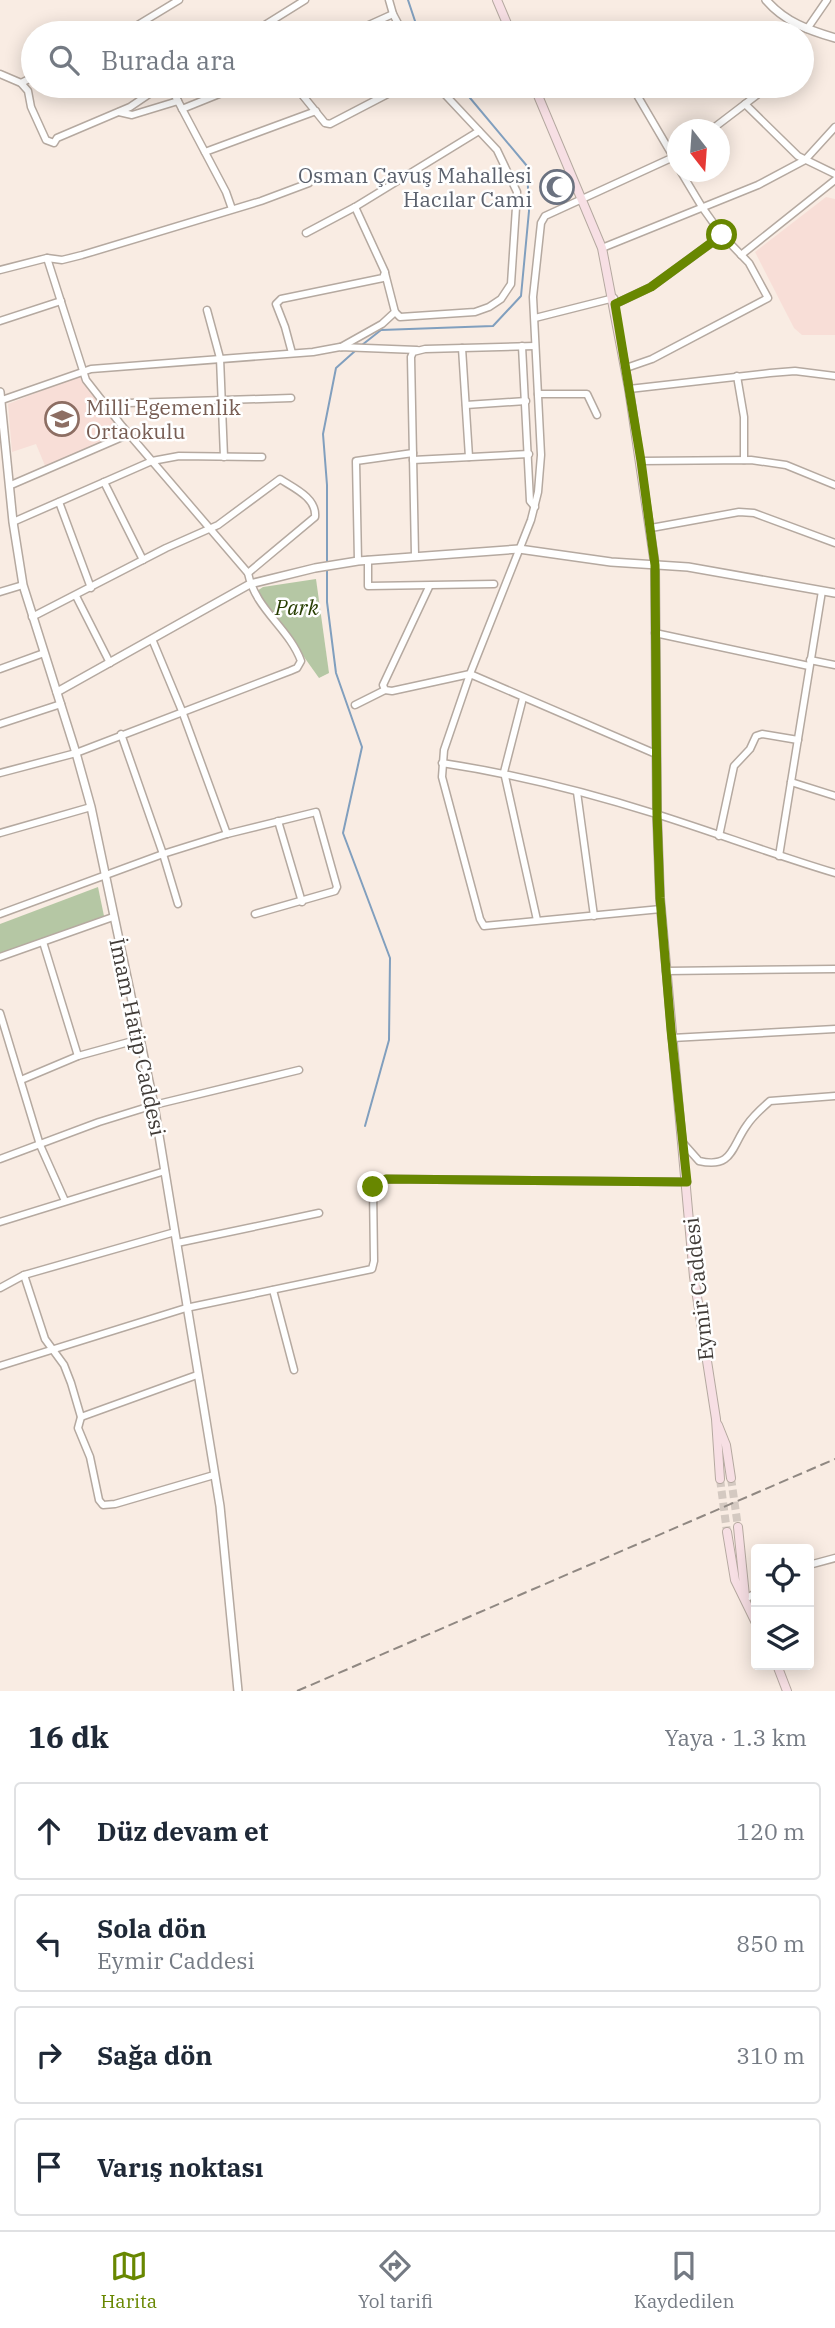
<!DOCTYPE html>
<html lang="tr">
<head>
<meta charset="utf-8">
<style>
  body { margin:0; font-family:"IBM Plex Serif",serif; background:#f2f2f3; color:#1f2937 }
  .controls { position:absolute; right:21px; bottom:21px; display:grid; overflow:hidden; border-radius:7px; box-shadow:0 4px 18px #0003 }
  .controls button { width:63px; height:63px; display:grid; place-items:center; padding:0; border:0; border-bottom:2px solid #e0e1e3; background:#fff; color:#1f2937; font:35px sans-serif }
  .compass { position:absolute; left:667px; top:119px; width:63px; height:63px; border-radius:50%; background:#fff; box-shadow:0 4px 18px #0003; rotate:163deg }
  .stop { position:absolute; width:21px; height:21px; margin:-16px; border:5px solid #688700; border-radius:50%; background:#fff }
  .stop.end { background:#688700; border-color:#fff; box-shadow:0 2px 7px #0008 }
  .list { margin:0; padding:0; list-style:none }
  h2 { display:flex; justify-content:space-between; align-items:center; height:91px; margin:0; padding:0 28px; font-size:30px }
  h2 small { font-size:23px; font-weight:400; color:#747a83 }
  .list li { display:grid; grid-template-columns:46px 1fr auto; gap:21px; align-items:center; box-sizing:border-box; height:98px; margin:0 14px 14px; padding:0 14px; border:2px solid #e0e1e3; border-radius:7px }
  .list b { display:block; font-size:26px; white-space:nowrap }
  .list p { margin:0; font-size:23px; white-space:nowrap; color:#747a83 }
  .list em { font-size:23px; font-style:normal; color:#747a83 }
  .icon { flex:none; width:38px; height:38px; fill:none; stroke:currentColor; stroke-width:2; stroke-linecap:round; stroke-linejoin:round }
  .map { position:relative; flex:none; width:835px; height:1691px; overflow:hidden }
  .search { position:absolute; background:#fff; box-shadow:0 4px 18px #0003; left:21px; right:21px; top:21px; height:77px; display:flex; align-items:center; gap:18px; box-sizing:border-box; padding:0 24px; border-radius:38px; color:#747a83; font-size:26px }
  .sheet { height:539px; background:#fff }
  nav { display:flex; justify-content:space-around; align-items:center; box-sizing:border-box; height:98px; border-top:2px solid #e0e1e3; background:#fff; font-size:19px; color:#747a83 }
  nav a { display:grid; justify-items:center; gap:4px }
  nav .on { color:#688700 }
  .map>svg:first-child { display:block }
</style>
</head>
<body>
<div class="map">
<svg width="835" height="1691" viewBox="0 0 835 1691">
  <rect width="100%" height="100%" fill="#f9ece3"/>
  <!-- education -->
  <g fill="#f8ded7">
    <polygon points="826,197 835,199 835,335 802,335 794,328 755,252"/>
    <polygon points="79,376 126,434 46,468 36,444 12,452 8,404"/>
  </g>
  <!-- green -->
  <g fill="#b5c7a4">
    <polygon points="316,579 329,673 319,678 257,591 263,587"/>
    <polygon points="98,887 104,916 0,954 0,924"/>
  </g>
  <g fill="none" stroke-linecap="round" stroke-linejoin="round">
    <!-- stream -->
    <g stroke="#819fbe" stroke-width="2">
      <polyline points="408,0 419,33"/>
      <polyline points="362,345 381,330 493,326 521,296 529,211 527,166 460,86"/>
      <polyline points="327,563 327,485 323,434 336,368 355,351"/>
      <polyline points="327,568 327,602 336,673 362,747 343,833 390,958 389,1040 365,1126"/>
    </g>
    <!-- secondary-tunnel -->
    <g stroke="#d4c9c1" stroke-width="8" stroke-dasharray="8 4" stroke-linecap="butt">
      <polyline points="731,1478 738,1527"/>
      <polyline points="720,1479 727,1532"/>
    </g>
    <!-- minor casing -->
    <g stroke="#b5a9a0" stroke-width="9">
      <g id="minor">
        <polyline points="389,0 393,14 403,33"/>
        <polyline points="807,29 827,0"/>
        <polyline points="130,33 136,26 179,0"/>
        <polyline points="252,33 305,0"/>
        <polyline points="351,33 393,14"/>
        <polyline points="0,74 21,83 28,91 31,107 46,140 54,143 57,138 130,107 161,86"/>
        <polyline points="21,83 33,77"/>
        <polyline points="170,86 226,192 232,209"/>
        <polyline points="295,86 325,123 330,124 403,86"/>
        <polyline points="637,95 678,165"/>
        <polyline points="745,104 798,156 835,174"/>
        <polyline points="182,109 239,86"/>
        <polyline points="119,112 132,115 178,101"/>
        <polyline points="711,130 762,91"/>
        <polyline points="205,152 316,111"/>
        <polyline points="306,233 355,207 479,131"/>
        <polyline points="602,248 758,185 805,160 835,127"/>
        <polyline points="741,255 835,180"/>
        <polyline points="0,270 47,258 62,260 82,255 261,201 309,183"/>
        <polyline points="615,304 651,287 722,235"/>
        <polyline points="207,310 220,358 224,457"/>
        <polyline points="395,312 400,317 475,312 489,307 501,299 511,284 517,192 497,150 437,86"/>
        <polyline points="535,318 614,298"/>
        <polyline points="0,321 61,301"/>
        <polyline points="522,346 530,501 535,507"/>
        <polyline points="341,347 382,324 395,312 385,273"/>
        <polyline points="462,348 469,457"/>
        <polyline points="292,353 285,327 276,304 281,299 383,278 385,272 355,207"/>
        <polyline points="626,368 652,359 768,298 749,263 722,235 702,207 681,172"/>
        <polyline points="737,376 744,417 744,460"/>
        <polyline points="629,389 770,373 795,371 835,376"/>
        <polyline points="538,394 587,394 597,415"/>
        <polyline points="2,400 91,369 313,352 340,347 417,350"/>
        <polyline points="466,405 526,401"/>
        <polyline points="110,411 128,403 291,398"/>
        <polyline points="413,460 529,454"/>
        <polyline points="641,461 751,460 786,465 835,485"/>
        <polyline points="104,482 143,560"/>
        <polyline points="11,485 129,434"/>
        <polyline points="59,502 91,588"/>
        <polyline points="13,522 152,461 179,456 262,457"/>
        <polyline points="651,528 739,512 754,513 835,543"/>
        <polyline points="415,555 411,357 413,352 425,349 535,346"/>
        <polyline points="368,560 368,586 494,584"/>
        <polyline points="358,561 356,461 413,453"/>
        <polyline points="429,587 383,685 385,690 392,691 470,674 656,754"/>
        <polyline points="0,592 23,585"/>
        <polyline points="76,596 110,663"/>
        <path d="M32 617 166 548 218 525 280 479C294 488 317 498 315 517L248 573"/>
        <polyline points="655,633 809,666"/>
        <polyline points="152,639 182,711 227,834"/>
        <polyline points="810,660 835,665"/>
        <polyline points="0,669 44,653"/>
        <polyline points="523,698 504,772 537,920"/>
        <polyline points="355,705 385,690"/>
        <polyline points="0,724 61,704"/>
        <polyline points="121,734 163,854 178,904"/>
        <path d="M442 763C515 774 586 792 656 814 716 833 775 855 835 873"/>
        <path d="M0 773 76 753 290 671 297 668 301 661C289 628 255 609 248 573L122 426 86 380 47 258"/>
        <polyline points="791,782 835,796"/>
        <polyline points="577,792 594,916"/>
        <polyline points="278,821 302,902"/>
        <polyline points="0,833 91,807"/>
        <polyline points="719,836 734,766 750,749 756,736 762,734 798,740"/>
        <polyline points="779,856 822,591"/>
        <polyline points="661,909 484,926 480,919 442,777 444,750 470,674 531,520 538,492 541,455 533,297 541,223 545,216 678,155"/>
        <polyline points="0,914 163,854 227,834 316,812 337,887 335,891 255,914"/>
        <polyline points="43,942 78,1056"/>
        <polyline points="0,957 113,917"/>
        <polyline points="666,971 835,969"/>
        <polyline points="0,1013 40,1145 65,1201"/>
        <polyline points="672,1038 835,1029"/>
        <polyline points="21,1080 78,1056 140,1039"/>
        <path d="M683 1143 699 1161C733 1169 731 1147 747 1125 753 1116 762 1108 770 1101L835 1096"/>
        <polyline points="0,1159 99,1122 154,1105 299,1070"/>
        <polyline points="0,1222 165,1171"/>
        <polyline points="177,1243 319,1213"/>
        <polyline points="24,1275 45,1339 64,1365 71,1383 81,1417 78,1428 90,1457 99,1500 103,1505 115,1504 214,1475"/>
        <polyline points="0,1288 24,1275 175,1232"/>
        <polyline points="273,1290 294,1370"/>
        <polyline points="0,1366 186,1308 372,1269 374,1261 373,1187 378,1181 386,1179 687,1182"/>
        <polyline points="81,1417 197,1375"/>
        <polyline points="809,1565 835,1558"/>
        <polyline points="745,1599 756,1593"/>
      </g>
    </g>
    <!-- tertiary casing -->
    <g stroke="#b5a9a0" stroke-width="10">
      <g id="tertiary">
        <path d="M766 0C785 22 808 30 835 38"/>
        <polyline points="0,392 13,522 23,585 76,753 91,807 154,1105 220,1506 238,1691"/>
        <polyline points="57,692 250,584 315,568 358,561 519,549 611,562 688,567 835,593"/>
      </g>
    </g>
    <!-- secondary casing -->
    <g stroke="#b5a9a0" stroke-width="10">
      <g id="secondary">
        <polyline points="497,0 511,33"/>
        <polyline points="534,86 602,248 629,389 655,565 657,814 660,898 694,1277 716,1419 720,1479"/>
        <polyline points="718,1425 726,1445 731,1478"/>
        <polyline points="738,1527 745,1596"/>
        <polyline points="727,1532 735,1580 756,1623"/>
        <polyline points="777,1665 787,1691"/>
      </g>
    </g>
    <!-- minor -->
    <use href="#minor" stroke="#fff" stroke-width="6"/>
    <!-- tertiary -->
    <use href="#tertiary" stroke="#fff" stroke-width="7"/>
    <!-- secondary -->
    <use href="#secondary" stroke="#f7dfe4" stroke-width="8"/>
    <!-- rail -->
    <polyline stroke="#908882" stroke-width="2" stroke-dasharray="10 5" stroke-linecap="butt" points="297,1691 835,1459"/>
  </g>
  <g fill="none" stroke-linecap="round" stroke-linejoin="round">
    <!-- route -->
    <polyline stroke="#688700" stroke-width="9" points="373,1187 378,1181 386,1179 687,1182 671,1030 660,898 657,814 655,565 641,461 615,304 651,287 722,235"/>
  </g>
  <!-- icons -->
  <defs>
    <g id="mosque-ring" transform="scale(1.75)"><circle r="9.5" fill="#fff" stroke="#6b7280" stroke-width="1.5"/><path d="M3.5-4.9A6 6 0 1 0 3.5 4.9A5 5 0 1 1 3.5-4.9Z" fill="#6b7280"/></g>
    <g id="school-ring" transform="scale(1.75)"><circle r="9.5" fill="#fff" stroke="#8d6e63" stroke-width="1.5"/><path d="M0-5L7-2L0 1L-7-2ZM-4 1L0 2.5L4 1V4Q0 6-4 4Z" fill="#8d6e63"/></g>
  </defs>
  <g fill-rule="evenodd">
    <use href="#mosque-ring" x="557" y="187"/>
    <use href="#school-ring" x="62" y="419"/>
  </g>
  <g text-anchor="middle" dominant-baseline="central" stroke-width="5" stroke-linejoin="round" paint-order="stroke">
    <!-- worship labels -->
    <g font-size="21" fill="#5b616d" stroke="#fff" text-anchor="end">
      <text x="532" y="175">Osman Çavuş Mahallesi<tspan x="532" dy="24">Hacılar Cami</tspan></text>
    </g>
    <!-- education labels -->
    <g font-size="21" fill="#785e54" stroke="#fff" text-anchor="start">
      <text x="86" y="407">Milli Egemenlik<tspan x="86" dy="24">Ortaokulu</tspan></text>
    </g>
    <!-- park labels -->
    <g font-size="21" font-style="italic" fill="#263d00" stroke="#fff">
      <text x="297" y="607">Park</text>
    </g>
    <!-- street labels -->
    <g font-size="21" fill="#403b37" stroke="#fff">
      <text transform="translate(138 1037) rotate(78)">İmam Hatip Caddesi</text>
      <text transform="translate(698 1289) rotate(-96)">Eymir Caddesi</text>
    </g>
  </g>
</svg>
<div class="controls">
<button><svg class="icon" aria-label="locate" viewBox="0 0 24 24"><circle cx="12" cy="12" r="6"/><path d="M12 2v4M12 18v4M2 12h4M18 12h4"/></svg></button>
<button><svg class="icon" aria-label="layers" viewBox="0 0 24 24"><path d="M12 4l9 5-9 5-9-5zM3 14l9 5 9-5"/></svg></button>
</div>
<svg class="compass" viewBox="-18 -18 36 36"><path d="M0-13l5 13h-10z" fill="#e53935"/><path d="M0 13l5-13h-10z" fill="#747a83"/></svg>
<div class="stop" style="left:722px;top:235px"></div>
<div class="stop end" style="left:373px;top:1187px"></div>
<div class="search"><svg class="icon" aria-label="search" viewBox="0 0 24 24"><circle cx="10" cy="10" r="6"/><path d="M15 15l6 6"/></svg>Burada ara</div>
</div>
<section class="sheet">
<h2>16 dk<small>Yaya · 1.3 km</small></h2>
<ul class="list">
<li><svg class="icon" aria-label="ahead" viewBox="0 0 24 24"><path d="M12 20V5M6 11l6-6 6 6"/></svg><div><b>Düz devam et</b></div><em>120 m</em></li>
<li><svg class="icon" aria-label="left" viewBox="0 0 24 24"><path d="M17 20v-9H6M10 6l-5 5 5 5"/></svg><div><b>Sola dön</b><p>Eymir Caddesi</p></div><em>850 m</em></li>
<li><svg class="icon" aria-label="right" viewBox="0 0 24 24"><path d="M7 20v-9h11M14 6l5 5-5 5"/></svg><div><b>Sağa dön</b></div><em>310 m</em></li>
<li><svg class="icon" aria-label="arrive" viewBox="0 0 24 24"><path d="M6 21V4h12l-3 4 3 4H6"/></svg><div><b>Varış noktası</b></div></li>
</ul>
</section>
<nav>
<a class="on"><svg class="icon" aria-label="map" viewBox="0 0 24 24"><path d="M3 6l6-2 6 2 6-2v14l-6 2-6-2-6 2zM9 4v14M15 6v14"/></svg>Harita</a>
<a><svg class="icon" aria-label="directions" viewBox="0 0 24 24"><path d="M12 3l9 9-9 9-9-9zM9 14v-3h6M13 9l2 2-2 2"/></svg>Yol tarifi</a>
<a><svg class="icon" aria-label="saved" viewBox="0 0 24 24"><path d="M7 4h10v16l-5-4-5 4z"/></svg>Kaydedilen</a>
</nav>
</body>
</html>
